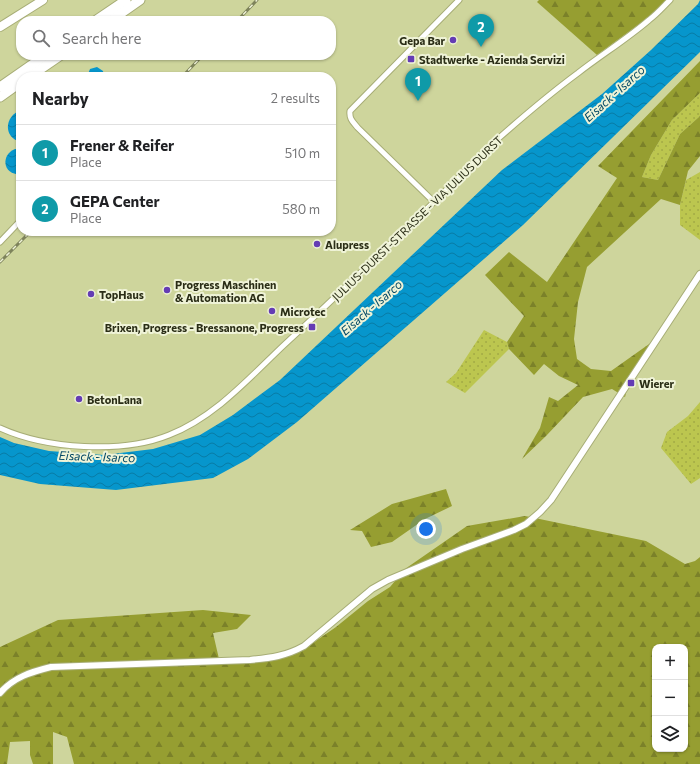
<!DOCTYPE html>
<html lang="en">
<head>
<meta charset="utf-8">
<style>
  body { margin:0; font-family:Commissioner,sans-serif; background:#f6f6f6; color:#202124 }
  .controls { position:absolute; right:12px; bottom:12px; display:grid; overflow:hidden; border-radius:8px; box-shadow:0 1px 3px #0004 }
  .controls button { width:36px; height:36px; display:grid; place-items:center; padding:0; border:0; border-bottom:1px solid #e0e0e0; background:#fff; color:#202124; font:20px sans-serif }
  .you { position:absolute; left:426px; top:529px; width:14px; height:14px; margin:-10px; border:3px solid #fff; border-radius:50%; background:#1a73e8; box-shadow:0 0 0 6px #1a73e833 }
  .badge { display:grid; place-items:center; width:26px; height:26px; border-radius:50%; background:#0b8043; color:#fff; font-size:13px; font-weight:700 }
  .pin { position:absolute; translate:-50% -33px; filter:drop-shadow(0 1px 2px #0008) }
  .pin::after { content:''; position:absolute; top:21px; width:14px; height:12px; background:inherit; clip-path:polygon(0 0,100% 0,50% 100%) }
  .list { margin:0; padding:0; list-style:none }
  h2 { display:flex; justify-content:space-between; align-items:center; height:52px; margin:0; padding:0 16px; font-size:17px }
  h2 small { font-size:13px; font-weight:400; color:#757577 }
  .list li { display:grid; grid-template-columns:26px 1fr auto; gap:12px; align-items:center; box-sizing:border-box; height:56px; padding:0 16px; border-top:1px solid #e0e0e0 }
  .list b { display:block; font-size:15px; white-space:nowrap }
  .list p { margin:0; font-size:13px; white-space:nowrap; color:#757577 }
  .list em { font-size:13px; font-style:normal; color:#757577 }
  .icon { flex:none; width:22px; height:22px; fill:none; stroke:currentColor; stroke-width:2; stroke-linecap:round; stroke-linejoin:round }
  .map { position:relative; flex:none; width:700px; height:764px; overflow:hidden }
  .search { position:absolute; background:#fff; box-shadow:0 1px 3px #0004; left:16px; top:16px; width:320px; height:44px; display:flex; align-items:center; gap:10px; box-sizing:border-box; padding:0 14px; border-radius:16px; color:#757577; font-size:15px }
  .panel { position:absolute; background:#fff; box-shadow:0 1px 3px #0004; left:16px; top:72px; width:320px; height:164px; border-radius:16px }
  .map>svg:first-child { display:block }
</style>
</head>
<body>
<div class="map">
<svg width="700" height="764" viewBox="0 0 700 764">
  <defs>
    <pattern id="grass-dots" width="8" height="8" patternUnits="userSpaceOnUse"><rect width="8" height="8" fill="#bcc64f"/><path d="M2 2h.1M6 6h.1" fill="none" stroke="#a2aa44" stroke-width="1.8" stroke-linecap="round"/></pattern>
    <pattern id="forest-firs" width="22" height="20" patternUnits="userSpaceOnUse"><rect width="22" height="20" fill="#969e31"/><path d="M5 1l3.5 6h-7zM16 11l3.5 6h-7z" fill="#7b8129"/></pattern>
    <pattern id="water-waves" width="16" height="10" patternUnits="userSpaceOnUse"><rect width="16" height="10" fill="#0696cc"/><path d="M0 5q4-4 8 0t8 0" fill="none" stroke="#077ba5"/></pattern>
  </defs>
  <rect width="100%" height="100%" fill="#ced59c"/>
  <!-- grass -->
  <g fill="url(#grass-dots)">
    <polygon points="700,93 700,116 680,134 658,180 642,177 651,155 672,120"/>
    <polygon points="700,172 700,240 680,225 680,205 686,180"/>
    <polygon points="484,330 507,342 509,349 465,393 446,382 456,373"/>
    <polygon points="700,402 700,478 691,484 661,448 667,432 688,416"/>
  </g>
  <!-- forest -->
  <g fill="url(#forest-firs)" fill-rule="evenodd">
    <polygon points="539,0 666,0 649,17 597,55 537,2"/>
    <polygon points="700,61 700,93 672,120 651,155 642,177 658,180 680,134 700,116 700,156 688,171 680,205 661,199 587,267 578,302 574,339 577,359 591,369 611,371 659,337 629,382 625,397 612,389 583,397 546,436 522,459 540,428 549,397 558,401 578,385 559,376 544,364 534,375 509,349 507,342 524,316 485,275 509,252 547,282 617,178 598,166"/>
    <polygon points="446,489 452,506 425,519 392,542 371,547 362,531 350,530 392,504"/>
    <path d="M525 516 646 541 685 564 695 561 700 557V764H74L67 737 53 732V764H33L30 755V741L10 742 7 764H0V647L58 620 203 610 251 615 237 629 213 633 219 659 277 656 307 647 336 627 368 601 390 587 405 569 467 526ZM655 647H685V749H655Z"/>
  </g>
  <!-- water -->
  <g fill="url(#water-waves)">
    <polygon points="700,0 700,52 523,225 297,422 248,459 213,478 116,490 40,484 0,475 0,437 14,443 49,451 104,455 153,449 200,435 233,415 280,380 502,170 602,94 651,50 698,4"/>
    <polygon points="97,67 103,71 104,77 88,77 88,74 90,69"/>
    <path d="M21 110V142C3 138 4 116 21 110Z"/>
    <path d="M15 149H21V174C3 176 0 155 15 149Z"/>
  </g>
  <g fill="none" stroke-linecap="round" stroke-linejoin="round">
    <!-- minor casing -->
    <g stroke="#a7ad76" stroke-width="7">
      <g id="minor">
        <path d="M434 202 358 128C353 122 349 119 350 111L459 0"/>
        <polyline points="0,242 21,220"/>
        <path d="M0 428C46 449 122 454 169 435 215 417 249 378 284 345 335 298 384 250 434 202 456 181 477 158 500 137 525 115 551 93 578 73 601 55 627 39 649 20 657 14 663 7 670 0"/>
      </g>
    </g>
    <!-- tertiary casing -->
    <g stroke="#a7ad76" stroke-width="8">
      <path id="tertiary" d="M0 693C14 677 31 672 51 667L250 660C271 658 286 656 304 646L372 589 388 580 462 549 514 530 526 524 540 512 551 500 700 274"/>
    </g>
    <!-- primary casing -->
    <g stroke="#a7ad76" stroke-width="10">
      <polyline id="primary" points="0,27 43,0"/>
    </g>
    <!-- motorway casing -->
    <g stroke="#a7ad76" stroke-width="11">
      <g id="motorway">
        <polyline points="95,21 126,0"/>
        <polyline points="110,21 140,0"/>
        <polyline points="29,77 61,55"/>
        <polyline points="0,87 46,55"/>
        <polyline points="0,97 21,82"/>
      </g>
    </g>
    <!-- minor -->
    <use href="#minor" stroke="#fff" stroke-width="5"/>
    <!-- tertiary -->
    <use href="#tertiary" stroke="#fff" stroke-width="6"/>
    <!-- primary -->
    <use href="#primary" stroke="#fff" stroke-width="8"/>
    <!-- motorway -->
    <use href="#motorway" stroke="#fff" stroke-width="9"/>
    <!-- rail casing -->
    <g stroke="#7e835b" stroke-width="3">
      <g id="rail">
        <polyline points="237,21 257,0"/>
        <polyline points="182,77 203,55"/>
        <polyline points="0,262 31,231"/>
      </g>
    </g>
    <!-- rail -->
    <use href="#rail" stroke="#eff3d7" stroke-width="1.5" stroke-dasharray="4.5" stroke-linecap="butt"/>
  </g>
  <!-- markers -->
  <g fill="#643cb4" stroke="#eff3d7" stroke-width="1.5">
    <circle cx="453" cy="40" r="4"/>
    <rect x="407" y="55" width="8" height="8" rx="2"/>
    <circle cx="317" cy="244" r="4"/>
    <circle cx="167" cy="290" r="4"/>
    <circle cx="91" cy="294" r="4"/>
    <circle cx="272" cy="311" r="4"/>
    <rect x="308" y="323" width="8" height="8" rx="2"/>
    <rect x="627" y="379" width="8" height="8" rx="2"/>
    <circle cx="79" cy="399" r="4"/>
  </g>
  <g text-anchor="middle" dominant-baseline="central" stroke-width="4" stroke-linejoin="round" paint-order="stroke">
    <!-- poi labels -->
    <g font-size="11" font-weight="bold" fill="#2a2d16" stroke="#eff3d7" text-anchor="start">
      <text x="445" y="40" text-anchor="end">Gepa Bar</text>
      <text x="419" y="59">Stadtwerke - Azienda Servizi</text>
      <text x="325" y="244">Alupress</text>
      <text x="175" y="284">Progress Maschinen<tspan x="175" dy="13">&amp; Automation AG</tspan></text>
      <text x="99" y="294">TopHaus</text>
      <text x="280" y="311">Microtec</text>
      <text x="304" y="327" text-anchor="end">Brixen, Progress - Bressanone, Progress</text>
      <text x="639" y="383">Wierer</text>
      <text x="87" y="399">BetonLana</text>
    </g>
    <!-- street labels -->
    <g font-size="11" fill="#2a2d16" stroke="#eff3d7">
      <text transform="translate(417 218) rotate(-44)">JULIUS-DURST-STRASSE - VIA JULIUS DURST</text>
    </g>
    <!-- water labels -->
    <g font-size="12" font-style="italic" fill="#034865" stroke="#eff3d7">
      <text transform="translate(614 93) rotate(-42)">Eisack - Isarco</text>
      <text transform="translate(371 307) rotate(-41)">Eisack - Isarco</text>
      <text transform="translate(97 456) rotate(2)">Eisack - Isarco</text>
    </g>
  </g>
</svg>
<div class="controls">
<button>+</button>
<button>−</button>
<button><svg class="icon" aria-label="layers" viewBox="0 0 24 24"><path d="M12 4l9 5-9 5-9-5zM3 14l9 5 9-5"/></svg></button>
</div>
<div class="you"></div>
<div class="pin badge" style="left:418px;top:101px;background:#0f9aa8">1</div>
<div class="pin badge" style="left:481px;top:47px;background:#0f9aa8">2</div>
<div class="search"><svg class="icon" aria-label="search" viewBox="0 0 24 24"><circle cx="10" cy="10" r="6"/><path d="M15 15l6 6"/></svg>Search here</div>
<section class="panel">
<h2>Nearby<small>2 results</small></h2>
<ul class="list">
<li><span class="badge" style="background:#0f9aa8">1</span><div><b>Frener &amp; Reifer</b><p>Place</p></div><em>510 m</em></li>
<li><span class="badge" style="background:#0f9aa8">2</span><div><b>GEPA Center</b><p>Place</p></div><em>580 m</em></li>
</ul>
</section>
</div>
</body>
</html>
